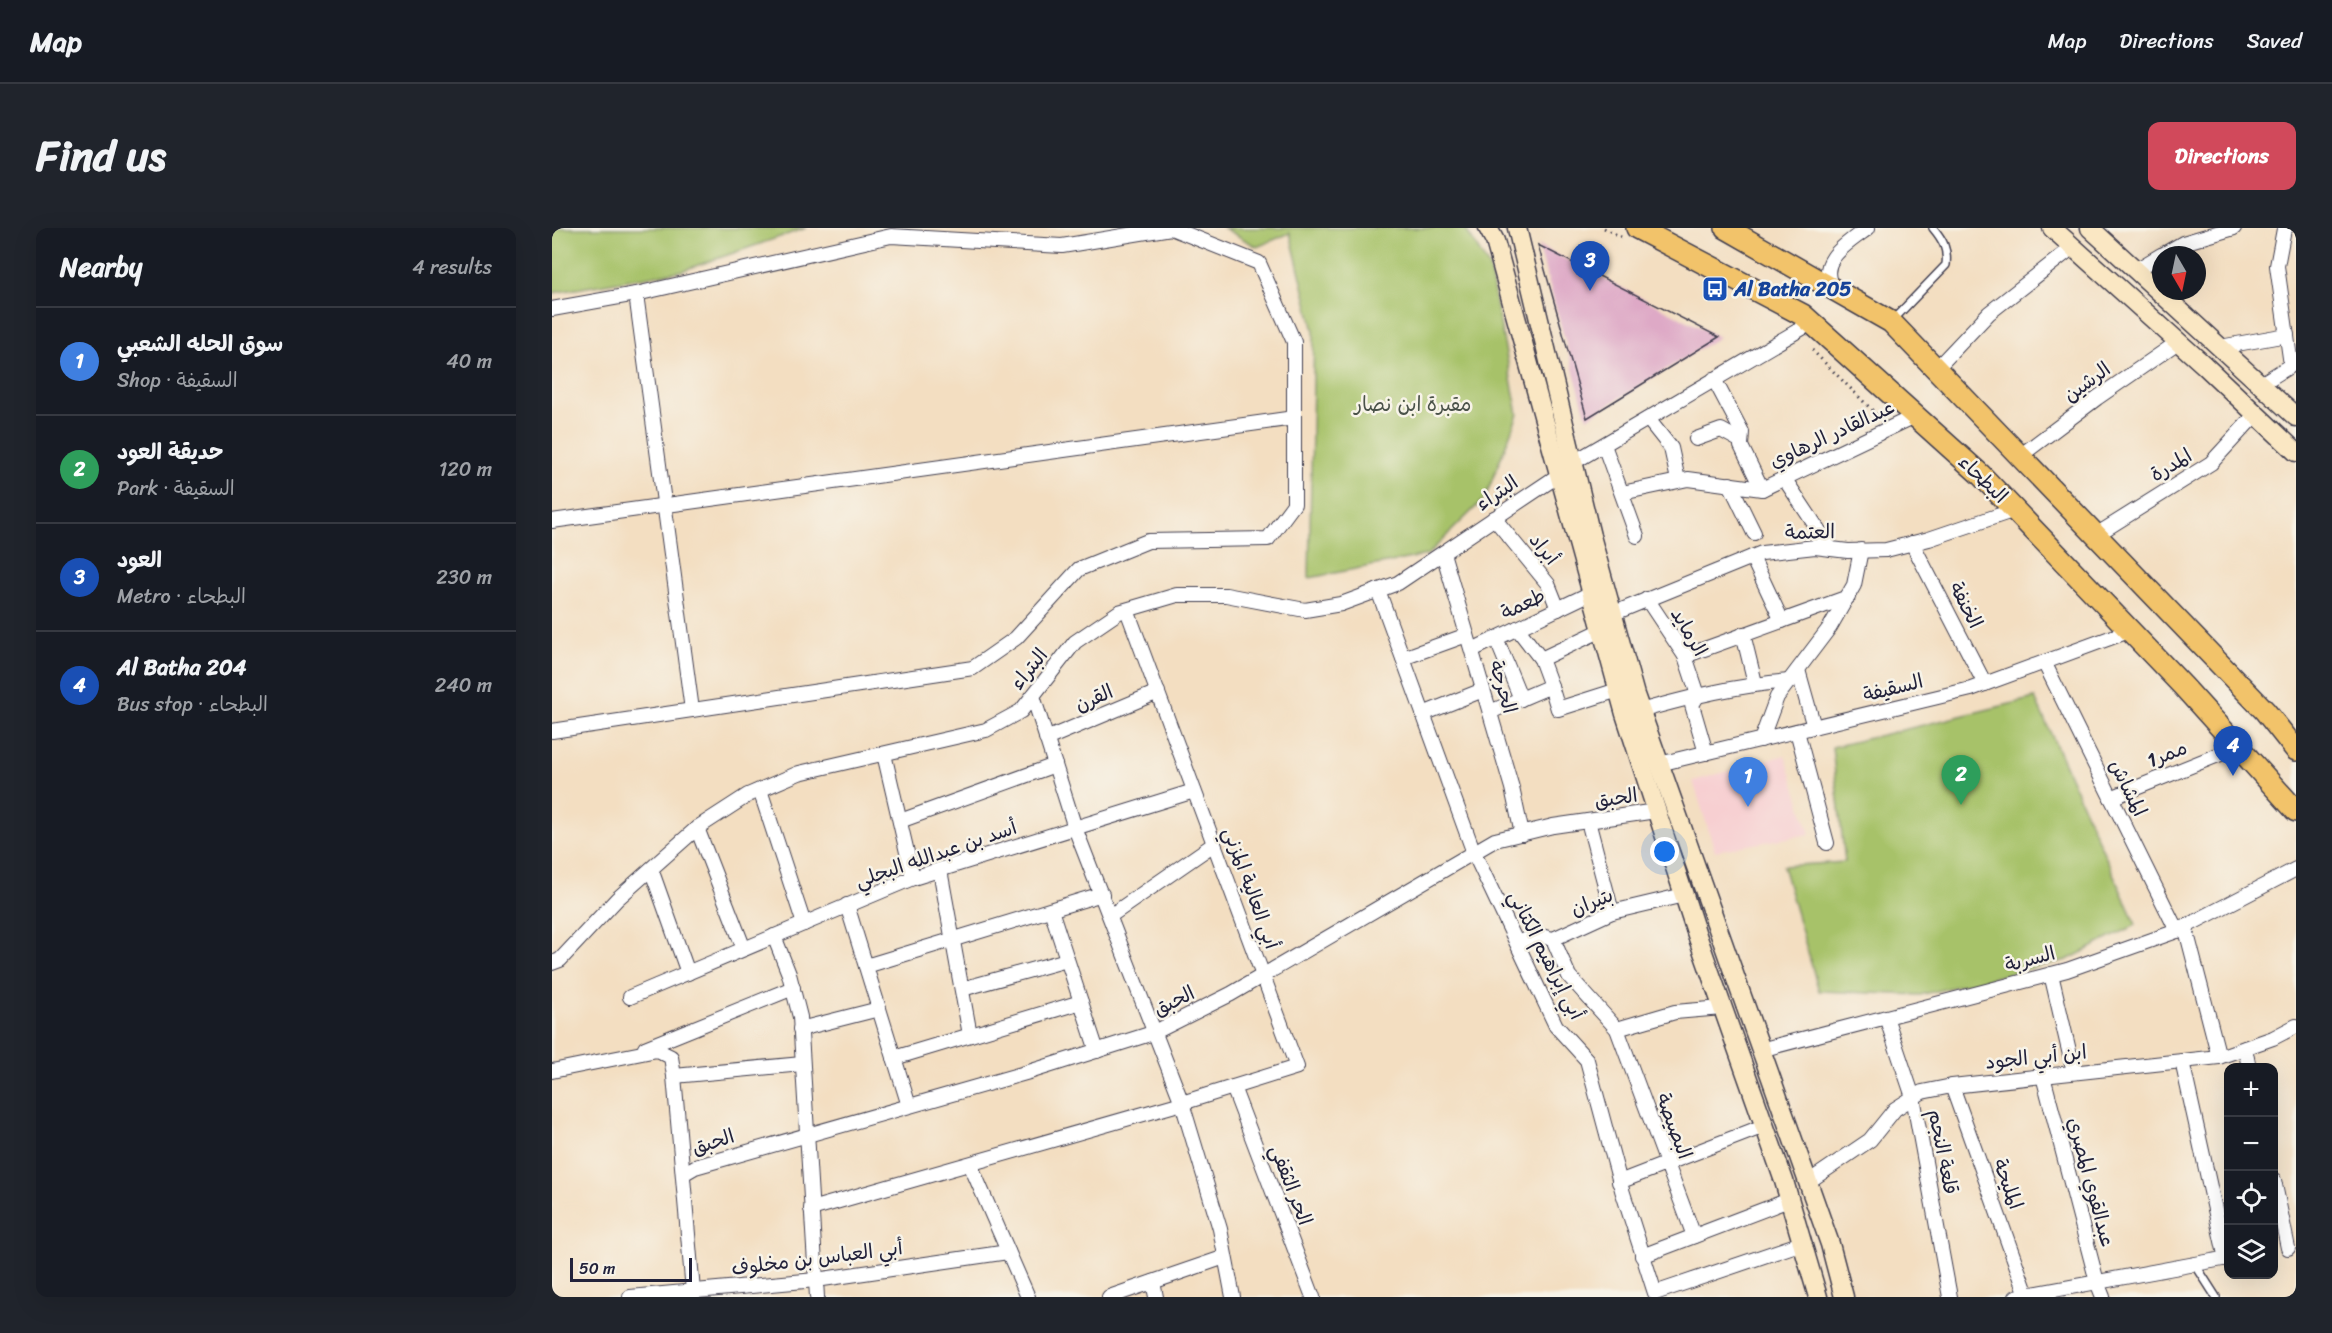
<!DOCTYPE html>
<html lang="en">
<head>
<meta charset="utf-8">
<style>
  body { margin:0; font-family:Sriracha,"Playpen Sans Arabic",sans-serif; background:#20242c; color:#f1f3f6 }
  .controls { position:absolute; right:18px; bottom:18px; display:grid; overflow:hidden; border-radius:12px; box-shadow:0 6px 24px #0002 }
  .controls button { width:54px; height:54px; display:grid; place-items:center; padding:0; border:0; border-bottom:2px solid #363941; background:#171b24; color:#f1f3f6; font:30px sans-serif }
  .compass { position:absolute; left:1600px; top:18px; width:54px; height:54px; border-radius:50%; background:#171b24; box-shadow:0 6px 24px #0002; rotate:171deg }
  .scale { position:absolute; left:18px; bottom:15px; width:122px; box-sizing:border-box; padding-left:6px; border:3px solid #22223b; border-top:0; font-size:16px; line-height:21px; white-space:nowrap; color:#22223b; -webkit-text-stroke:4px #f7f3e8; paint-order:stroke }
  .you { position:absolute; left:1113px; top:624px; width:21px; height:21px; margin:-15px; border:4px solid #fff; border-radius:50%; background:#1a73e8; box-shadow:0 0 0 9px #1a73e833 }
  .badge { display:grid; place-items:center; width:39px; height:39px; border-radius:50%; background:#d1495b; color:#fff; font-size:20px; font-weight:700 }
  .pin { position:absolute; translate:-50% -50px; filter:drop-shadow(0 2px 3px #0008) }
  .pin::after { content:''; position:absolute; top:32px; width:21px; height:18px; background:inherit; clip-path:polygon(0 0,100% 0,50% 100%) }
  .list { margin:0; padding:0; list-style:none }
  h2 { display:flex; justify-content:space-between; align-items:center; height:78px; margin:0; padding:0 24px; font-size:26px }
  h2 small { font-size:20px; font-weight:400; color:#9ea1a6 }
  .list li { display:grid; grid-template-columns:39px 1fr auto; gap:18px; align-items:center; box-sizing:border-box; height:108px; padding:0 24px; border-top:2px solid #363941 }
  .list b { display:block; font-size:22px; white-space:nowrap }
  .list p { margin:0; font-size:20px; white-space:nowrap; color:#9ea1a6 }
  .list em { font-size:20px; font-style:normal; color:#9ea1a6 }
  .icon { flex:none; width:33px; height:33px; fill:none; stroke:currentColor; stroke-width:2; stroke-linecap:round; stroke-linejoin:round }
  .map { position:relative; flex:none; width:1744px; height:1069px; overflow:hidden; border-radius:12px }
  header { display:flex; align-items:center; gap:36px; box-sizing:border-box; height:84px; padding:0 30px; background:#171b24; border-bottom:2px solid #363941 }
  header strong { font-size:28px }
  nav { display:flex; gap:33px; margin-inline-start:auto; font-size:21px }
  .intro { display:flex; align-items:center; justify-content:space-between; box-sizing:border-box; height:144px; padding:0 36px }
  h1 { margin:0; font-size:42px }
  .button { padding:15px 27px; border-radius:12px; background:#d1495b; color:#fff; font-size:21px; font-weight:700 }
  main { display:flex; gap:36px; padding:0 36px }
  aside { flex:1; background:#171b24; border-radius:12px; box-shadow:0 6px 24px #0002 }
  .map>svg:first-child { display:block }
</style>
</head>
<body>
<header>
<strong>Map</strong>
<nav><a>Map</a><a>Directions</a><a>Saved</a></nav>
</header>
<div class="intro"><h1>Find us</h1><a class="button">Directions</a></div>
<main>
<aside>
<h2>Nearby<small>4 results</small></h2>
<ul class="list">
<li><span class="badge" style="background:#3f7fe0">1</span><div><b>سوق الحله الشعبي</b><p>Shop · السقيفة</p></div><em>40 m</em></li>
<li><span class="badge" style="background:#2e9e5b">2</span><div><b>حديقة العود</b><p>Park · السقيفة</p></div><em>120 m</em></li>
<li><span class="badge" style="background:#1a4fb4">3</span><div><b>العود</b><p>Metro · البطحاء</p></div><em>230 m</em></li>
<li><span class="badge" style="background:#1a4fb4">4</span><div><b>Al Batha 204</b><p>Bus stop · البطحاء</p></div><em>240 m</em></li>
</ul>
</aside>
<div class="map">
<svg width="1744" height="1069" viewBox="0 0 1744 1069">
  <rect width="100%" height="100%" fill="#f7f3e8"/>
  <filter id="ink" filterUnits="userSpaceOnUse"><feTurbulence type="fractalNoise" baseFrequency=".0167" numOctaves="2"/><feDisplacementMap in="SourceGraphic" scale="12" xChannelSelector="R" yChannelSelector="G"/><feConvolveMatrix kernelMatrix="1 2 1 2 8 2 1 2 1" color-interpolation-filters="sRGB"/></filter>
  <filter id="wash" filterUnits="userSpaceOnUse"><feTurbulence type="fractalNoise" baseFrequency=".008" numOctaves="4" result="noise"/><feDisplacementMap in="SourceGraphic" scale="24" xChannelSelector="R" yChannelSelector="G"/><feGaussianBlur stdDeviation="1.35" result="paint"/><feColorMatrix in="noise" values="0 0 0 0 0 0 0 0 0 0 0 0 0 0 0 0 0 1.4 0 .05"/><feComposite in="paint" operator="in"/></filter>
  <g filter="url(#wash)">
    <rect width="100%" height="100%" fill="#f3dec1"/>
    <!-- built -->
    <polygon fill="#f7cfd1" points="1233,527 1258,606 1163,623 1141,553"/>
    <!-- green -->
    <g fill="#a7c269" stroke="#647252" stroke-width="1.5">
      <polygon points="0,0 254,0 129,43 0,65"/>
      <polygon points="672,0 913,0 937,39 966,186 933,270 875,327 757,350 762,103 738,5 705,19"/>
      <polygon points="1483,470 1584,697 1515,732 1368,767 1267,763 1231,638 1293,634 1280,519"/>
    </g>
    <g id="blocks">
      <!-- building -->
      <polygon fill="#dea9c6" points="986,17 1167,109 1035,190"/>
    </g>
  </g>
  <g filter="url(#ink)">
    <use href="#blocks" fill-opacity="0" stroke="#413e4f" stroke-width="1.5"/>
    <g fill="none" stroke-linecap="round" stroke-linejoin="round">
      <!-- lane casing -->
      <g stroke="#413e4f" stroke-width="10">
        <g id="lane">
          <path d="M1341 92 1394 37C1396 21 1391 12 1381 0"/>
          <polyline points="1643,1036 1664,1069"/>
        </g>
      </g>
      <!-- street casing -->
      <g stroke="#413e4f" stroke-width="16">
        <g id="street">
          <polyline points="1734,0 1732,1 1725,38 1739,137"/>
          <polyline points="1610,27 1631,15 1682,0"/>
          <polyline points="1584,42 1609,27"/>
          <path d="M1282 61C1262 34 1296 15 1316 0"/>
          <polyline points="84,66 140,482"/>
          <polyline points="0,81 84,66 339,8 510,18 619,0 707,35 742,114 742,276 716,311 596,313 527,341 464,410 421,440 0,503"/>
          <polyline points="1668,119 1735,107"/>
          <polyline points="1384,141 1437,85 1521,19"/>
          <polyline points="1162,151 1190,204 1189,218 1210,261"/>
          <polyline points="1709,156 1744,134"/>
          <polyline points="1096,191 1119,220 1126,252"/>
          <polyline points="1144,211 1169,202 1189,213"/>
          <polyline points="1052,217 1085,308"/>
          <polyline points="1468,228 1545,170 1626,114"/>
          <polyline points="1022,234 1259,95"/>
          <polyline points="1232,250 1279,321"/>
          <polyline points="1178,256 1202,305"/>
          <polyline points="1070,265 1136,251 1210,261 1363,188"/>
          <polyline points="942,290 996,356 1006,381"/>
          <polyline points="0,293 742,190"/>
          <polyline points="1544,307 1659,235 1704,186"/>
          <polyline points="1360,315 1433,456"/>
          <polyline points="891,325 960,560 970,606"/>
          <polyline points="1200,329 1230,393"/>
          <polyline points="826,362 922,625 1004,798 1035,832 1070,962 1103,1065 1250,1015"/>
          <polyline points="1095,371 1133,428 1146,467 1140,477 1154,525"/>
          <polyline points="1060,386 1210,325 1263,319 1296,323 1334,322 1377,311 1463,282"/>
          <polyline points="965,400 989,431 999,458"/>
          <polyline points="1191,406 1203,455"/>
          <polyline points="944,410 969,471"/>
          <polyline points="920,422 1039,365"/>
          <polyline points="1133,428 1296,369"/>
          <polyline points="851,430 915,407"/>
          <polyline points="989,431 1050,402"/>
          <polyline points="1492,434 1625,703"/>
          <polyline points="1246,442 1262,499"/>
          <polyline points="481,468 523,600 630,875 668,1001 681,1069"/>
          <path d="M1088 483C1138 469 1186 457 1238 453"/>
          <polyline points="938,484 999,458 1006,481 1066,462"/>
          <polyline points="871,486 931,462"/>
          <polyline points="1245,503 1275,615"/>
          <polyline points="494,511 606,464"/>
          <polyline points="1209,512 1225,469 1278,399 1302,357 1309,322"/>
          <polyline points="332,526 361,650"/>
          <polyline points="1107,536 1419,461 1577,403"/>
          <polyline points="208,562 252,696"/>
          <polyline points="1559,570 1686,519"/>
          <polyline points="348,593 503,537"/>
          <polyline points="1036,593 1060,684"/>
          <polyline points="145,600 192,721"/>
          <polyline points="99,641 136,745"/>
          <polyline points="388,642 418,807"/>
          <polyline points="295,677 357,878"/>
          <polyline points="499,682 545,823"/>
          <polyline points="558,688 662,616"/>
          <polyline points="1633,698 1667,829"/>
          <polyline points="222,708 237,746 248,789 265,1069"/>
          <polyline points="1001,711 1017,748 1065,801 1142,1008"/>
          <polyline points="965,715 985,707 1001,711 1060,684 1132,667"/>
          <polyline points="0,735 8,732 65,671 145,600 196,567 247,545 434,502 469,483 523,414 567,384 625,367 674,367 753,382 789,376 846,355 1007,247"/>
          <polyline points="314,738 550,666"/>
          <polyline points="1499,746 1522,844"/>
          <polyline points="410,761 515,732"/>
          <polyline points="78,769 361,650 642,563"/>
          <polyline points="1334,789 1361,869 1398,1069"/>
          <polyline points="248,801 327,781"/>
          <polyline points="1065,801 1123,784 1170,780"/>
          <polyline points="93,820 241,760"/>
          <polyline points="1693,820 1697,840"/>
          <polyline points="1208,822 1515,742 1625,703 1744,641"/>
          <polyline points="342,830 529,774"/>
          <polyline points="1630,833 1674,1031"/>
          <polyline points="0,843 105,822 119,829 122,848 141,1063"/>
          <polyline points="122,848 250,836"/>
          <polyline points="1491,848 1545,1054 1551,1069"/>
          <polyline points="1400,858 1475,1067"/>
          <polyline points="681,859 761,1069"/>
          <polyline points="418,936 476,1069"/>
          <polyline points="131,946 143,939 477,844 601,805 679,766 943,612 1001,598 1104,583"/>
          <polyline points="1722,952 1736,1020"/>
          <polyline points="1067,954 1212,898"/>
          <polyline points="1256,954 1318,912 1343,881 1370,864 1400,858 1667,829 1721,810 1744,798"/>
          <polyline points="259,981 630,875 745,839 575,382"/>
          <polyline points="1090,1028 1237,972"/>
          <polyline points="601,1054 604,1069"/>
          <polyline points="78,1069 264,1052 456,1024"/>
          <polyline points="557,1069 673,1029"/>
          <polyline points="1464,1069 1676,1030"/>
        </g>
      </g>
      <!-- secondary casing -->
      <g stroke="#413e4f" stroke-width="21">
        <g id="secondary">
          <polyline points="936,0 943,13 1073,486 1146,710 1232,953 1266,1069"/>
          <polyline points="965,0 1039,308 1083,467 1278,1016 1292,1069"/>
          <polyline points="1500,0 1652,137 1744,224"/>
          <polyline points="1538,0 1744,189"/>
        </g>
      </g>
      <!-- primary casing -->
      <g stroke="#413e4f" stroke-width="24">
        <g id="primary">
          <polyline points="1085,0 1251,87 1429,247 1631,458 1744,583"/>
          <polyline points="1174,0 1339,94 1713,483 1744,522"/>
        </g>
      </g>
      <!-- path -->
      <g stroke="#413e4f" stroke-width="3" stroke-dasharray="1.5 4.5" stroke-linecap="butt">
        <polyline points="1052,0 1069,9"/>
        <polyline points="1260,122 1327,189"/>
      </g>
      <!-- lane -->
      <use href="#lane" stroke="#fff" stroke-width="7"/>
      <!-- street -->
      <use href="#street" stroke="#fff" stroke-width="14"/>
      <!-- secondary -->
      <use href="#secondary" stroke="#fae7c3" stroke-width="18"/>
      <!-- primary -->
      <use href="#primary" stroke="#f2c36a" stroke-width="21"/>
    </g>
  </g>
  <!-- icons -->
  <defs>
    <g id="bus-square" transform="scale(1.35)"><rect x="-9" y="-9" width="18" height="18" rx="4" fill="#1a4fb4" stroke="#f7f3e8"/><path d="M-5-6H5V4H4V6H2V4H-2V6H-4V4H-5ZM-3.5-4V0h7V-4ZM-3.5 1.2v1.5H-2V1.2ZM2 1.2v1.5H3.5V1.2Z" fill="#fff"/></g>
  </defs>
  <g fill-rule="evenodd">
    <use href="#bus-square" x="1163" y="61"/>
  </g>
  <g text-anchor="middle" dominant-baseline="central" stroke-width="5" stroke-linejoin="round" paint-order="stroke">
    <!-- transit labels -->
    <g font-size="20" font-weight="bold" fill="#164399" stroke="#f7f3e8" text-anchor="start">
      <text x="1182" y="61">Al Batha 205</text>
    </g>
    <!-- street labels -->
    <g font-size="20" fill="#22223b" stroke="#f7f3e8">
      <text transform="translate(1535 154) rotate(-36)">الرشين</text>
      <text transform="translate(1280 206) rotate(-25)">عبدالقادر الرهاوي</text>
      <text transform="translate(1619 237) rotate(-31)">المدرة</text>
      <text transform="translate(1431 251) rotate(44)">البطحاء</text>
      <text transform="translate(945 265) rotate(-34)">البتراء</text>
      <text transform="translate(1258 304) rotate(-1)">العتمة</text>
      <text transform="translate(992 321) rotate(51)">أبراد</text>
      <text transform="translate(971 376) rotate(-26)">طعمة</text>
      <text transform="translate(1414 377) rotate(63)">الخنفة</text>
      <text transform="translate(1137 404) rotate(60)">الرمايد</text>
      <text transform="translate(477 441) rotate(-51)">البتراء</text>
      <text transform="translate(951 459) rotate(74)">الحرجة</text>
      <text transform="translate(1341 460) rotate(-14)">السقيفة</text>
      <text transform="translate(542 470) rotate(-23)">القرن</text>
      <text transform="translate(1615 526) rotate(-22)">ممر1</text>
      <text transform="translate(1576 560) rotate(64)">المشاش</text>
      <text transform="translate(1064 570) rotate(-8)">الحبق</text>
      <text transform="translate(384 626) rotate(-19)">أسد بن عبدالله البجلي</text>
      <text transform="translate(699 660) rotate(70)">أبي العالية المزني</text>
      <text transform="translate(1040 674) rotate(-22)">بتيران</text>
      <text transform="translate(994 727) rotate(63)">أبي إبراهيم الكتاني</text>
      <text transform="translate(1478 731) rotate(-15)">السربة</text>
      <text transform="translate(622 773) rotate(-26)">الحبق</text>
      <text transform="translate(1484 829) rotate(-6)">ابن أبي الجود</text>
      <text transform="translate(1122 898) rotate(70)">البصيصة</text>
      <text transform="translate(161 914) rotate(-18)">الحبق</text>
      <text transform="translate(1391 924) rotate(79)">قلعة النجم</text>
      <text transform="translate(1539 954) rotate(75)">عبدالقوي المصري</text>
      <text transform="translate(1456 956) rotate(70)">المليحة</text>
      <text transform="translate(739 957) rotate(69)">الحر الثقفي</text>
      <text transform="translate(265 1030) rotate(-7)">أبي العباس بن مخلوف</text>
    </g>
    <!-- park labels -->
    <g font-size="20" fill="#4a5249" stroke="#f7f3e8">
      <text x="861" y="176">مقبرة ابن نصار</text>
    </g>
  </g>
</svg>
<div class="controls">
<button>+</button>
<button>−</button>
<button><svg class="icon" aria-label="locate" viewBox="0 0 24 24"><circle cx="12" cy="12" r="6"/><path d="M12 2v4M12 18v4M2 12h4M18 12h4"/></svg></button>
<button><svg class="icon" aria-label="layers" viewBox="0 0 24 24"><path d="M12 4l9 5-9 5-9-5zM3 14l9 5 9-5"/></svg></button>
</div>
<svg class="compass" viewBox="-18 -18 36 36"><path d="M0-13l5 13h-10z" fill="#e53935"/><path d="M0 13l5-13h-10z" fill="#9ea1a6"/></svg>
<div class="scale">50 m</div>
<div class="you"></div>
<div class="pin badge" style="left:1196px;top:579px;background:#3f7fe0">1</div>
<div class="pin badge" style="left:1409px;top:577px;background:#2e9e5b">2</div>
<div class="pin badge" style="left:1038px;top:63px;background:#1a4fb4">3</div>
<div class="pin badge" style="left:1681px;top:548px;background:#1a4fb4">4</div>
</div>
</main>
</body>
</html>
